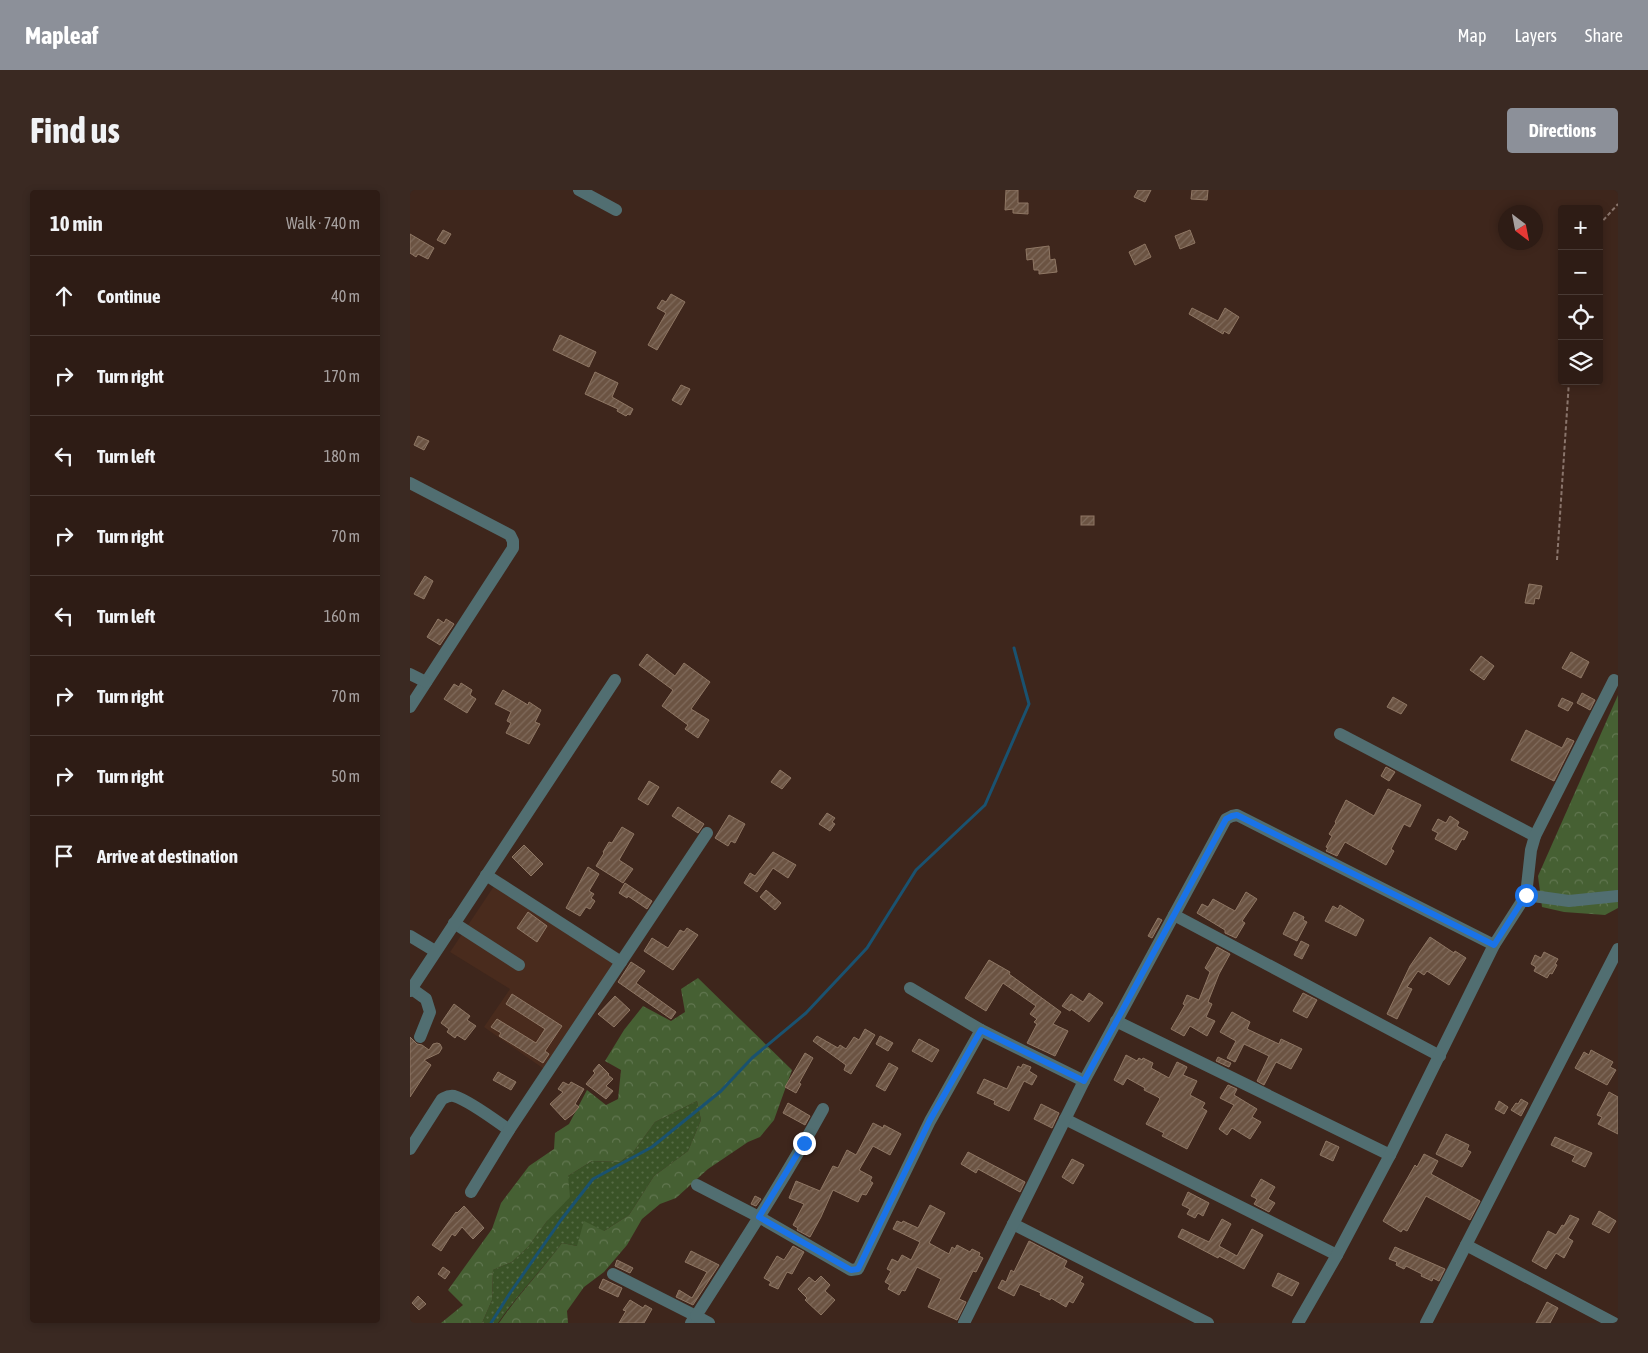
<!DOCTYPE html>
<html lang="en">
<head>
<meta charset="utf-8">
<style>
  body { margin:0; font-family:"Asap Condensed",sans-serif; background:#3a2922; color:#f1f3f6 }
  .controls { position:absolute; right:15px; top:15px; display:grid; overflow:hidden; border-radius:5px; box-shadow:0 2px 8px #0003 }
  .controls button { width:45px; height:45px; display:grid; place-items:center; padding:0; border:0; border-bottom:1px solid #493a34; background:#2e1c15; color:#f1f3f6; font:25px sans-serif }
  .compass { position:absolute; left:1088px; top:15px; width:45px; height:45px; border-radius:50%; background:#2e1c15; box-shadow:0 2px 8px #0003; rotate:148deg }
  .stop { position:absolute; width:15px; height:15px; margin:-11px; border:4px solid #1a73e8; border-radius:50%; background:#fff }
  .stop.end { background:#1a73e8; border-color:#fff; box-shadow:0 1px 5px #0008 }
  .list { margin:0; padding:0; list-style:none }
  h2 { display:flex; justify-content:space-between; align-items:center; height:65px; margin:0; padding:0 20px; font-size:21px }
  h2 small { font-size:16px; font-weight:400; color:#a7a1a0 }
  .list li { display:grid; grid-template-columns:32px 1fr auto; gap:15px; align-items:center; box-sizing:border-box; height:80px; padding:0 20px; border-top:1px solid #493a34 }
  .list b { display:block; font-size:19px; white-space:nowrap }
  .list em { font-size:16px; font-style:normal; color:#a7a1a0 }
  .icon { flex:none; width:28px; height:28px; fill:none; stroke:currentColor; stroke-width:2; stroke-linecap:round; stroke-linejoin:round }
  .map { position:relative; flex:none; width:1208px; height:1133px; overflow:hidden; border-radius:5px }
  header { display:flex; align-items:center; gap:30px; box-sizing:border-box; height:70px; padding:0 25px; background:#8c9099; color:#fff }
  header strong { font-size:24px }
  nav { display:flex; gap:28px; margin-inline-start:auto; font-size:18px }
  .intro { display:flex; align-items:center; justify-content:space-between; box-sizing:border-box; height:120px; padding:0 30px }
  h1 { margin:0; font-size:35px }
  .button { padding:12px 22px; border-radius:5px; background:#8c9099; color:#fff; font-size:18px; font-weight:700 }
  main { display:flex; gap:30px; padding:0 30px }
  aside { flex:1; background:#2e1c15; border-radius:5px; box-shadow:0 2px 8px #0003 }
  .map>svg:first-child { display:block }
</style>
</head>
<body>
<header>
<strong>Mapleaf</strong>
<nav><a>Map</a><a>Layers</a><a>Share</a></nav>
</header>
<div class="intro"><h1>Find us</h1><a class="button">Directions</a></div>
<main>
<aside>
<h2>10 min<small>Walk · 740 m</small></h2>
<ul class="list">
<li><svg class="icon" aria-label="ahead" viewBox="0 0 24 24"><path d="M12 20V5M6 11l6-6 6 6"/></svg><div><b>Continue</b></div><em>40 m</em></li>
<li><svg class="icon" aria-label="right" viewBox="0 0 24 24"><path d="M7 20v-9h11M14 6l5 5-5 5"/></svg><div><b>Turn right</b></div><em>170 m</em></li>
<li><svg class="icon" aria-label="left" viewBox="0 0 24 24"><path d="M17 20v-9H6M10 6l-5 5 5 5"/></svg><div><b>Turn left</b></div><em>180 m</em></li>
<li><svg class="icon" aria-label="right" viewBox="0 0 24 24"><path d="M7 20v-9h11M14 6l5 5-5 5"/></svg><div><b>Turn right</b></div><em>70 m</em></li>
<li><svg class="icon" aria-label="left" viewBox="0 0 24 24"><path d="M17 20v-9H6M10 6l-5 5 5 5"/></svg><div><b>Turn left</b></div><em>160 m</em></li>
<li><svg class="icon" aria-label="right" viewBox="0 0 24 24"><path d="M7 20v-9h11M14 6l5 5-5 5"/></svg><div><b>Turn right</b></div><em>70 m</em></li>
<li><svg class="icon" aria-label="right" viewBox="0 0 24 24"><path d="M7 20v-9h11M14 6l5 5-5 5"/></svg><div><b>Turn right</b></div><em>50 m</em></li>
<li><svg class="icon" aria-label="arrive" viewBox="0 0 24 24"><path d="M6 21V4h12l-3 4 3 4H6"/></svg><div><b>Arrive at destination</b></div></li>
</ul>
</aside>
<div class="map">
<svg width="1208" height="1133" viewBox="0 0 1208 1133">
  <defs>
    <pattern id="grass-dots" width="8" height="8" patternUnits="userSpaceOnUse" patternTransform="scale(1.25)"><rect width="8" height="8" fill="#3a5327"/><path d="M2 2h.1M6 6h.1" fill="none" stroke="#566b45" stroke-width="1.8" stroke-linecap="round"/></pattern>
    <pattern id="forest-crowns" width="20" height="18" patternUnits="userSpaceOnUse" patternTransform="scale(1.25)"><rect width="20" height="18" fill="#466033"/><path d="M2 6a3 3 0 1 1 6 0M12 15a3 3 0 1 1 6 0" fill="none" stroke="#617650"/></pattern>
    <pattern id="building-hatch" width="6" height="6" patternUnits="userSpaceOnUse" patternTransform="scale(1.25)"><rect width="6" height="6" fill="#6b5342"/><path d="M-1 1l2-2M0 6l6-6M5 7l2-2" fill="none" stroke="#806b5c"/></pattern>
  </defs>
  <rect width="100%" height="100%" fill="#3e261c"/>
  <!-- built -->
  <polygon fill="#492b1d" points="84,696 205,773 134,879 74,837 100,799 40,762"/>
  <!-- grass -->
  <path fill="url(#grass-dots)" d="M287 911 291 930 278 961 244 986 219 1025 194 1041 167 1056 152 1053C132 1080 107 1105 88 1133H72L82 1110 83 1080 102 1072 118 1057 137 1031 158 986 182 971 210 972 224 961 245 932Z"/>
  <!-- forest -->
  <g fill="url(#forest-crowns)">
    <polygon points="1208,505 1208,718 1195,725 1154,722 1132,717 1128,686"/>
    <path d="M288 788 382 880 364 930 350 947 338 952 298 979 266 1008 250 1014 232 1029 217 1055 194 1082 174 1097 157 1121 158 1133H89C108 1105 132 1080 152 1053L167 1056 174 1031 194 1041 219 1025 244 986 278 961 291 930 287 911 245 932 224 961 210 972 182 971 158 986 160 1007 137 1031 118 1057 102 1072 83 1080 82 1110 72 1133H31L53 1115 38 1100 82 1039 91 1013 119 976 144 959 145 943 159 934 177 900 196 915 208 909 211 880 195 871 214 840 233 816 261 831 275 822 271 799Z"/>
  </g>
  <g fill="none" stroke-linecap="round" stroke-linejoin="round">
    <!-- stream -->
    <polyline stroke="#1a5270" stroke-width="3" points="81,1133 100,1103 151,1030 183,989 242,957 311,901 342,868 396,823 457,758 506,680 575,615 619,514 604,458"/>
  </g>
  <!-- building -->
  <g fill="url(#building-hatch)" stroke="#8f7764">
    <polygon points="596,0 608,0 608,13 618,13 618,24 603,23 603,19 595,20"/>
    <polygon points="728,0 741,0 735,12 724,7"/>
    <polygon points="782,0 798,0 797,10 781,9"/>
    <polygon points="33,40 41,44 35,54 27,50"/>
    <polygon points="780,40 785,53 770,59 765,46"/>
    <polygon points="0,44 24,58 18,69 8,64 6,67 0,63"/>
    <polygon points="735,54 741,67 725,75 719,62"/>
    <polygon points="639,56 640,70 645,69 647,82 629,84 629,80 624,80 623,69 617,70 616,59"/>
    <polygon points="261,104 275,112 247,160 238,155 256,123 247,118 252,110 256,112"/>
    <polygon points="782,118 808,131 815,118 829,127 819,144 814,141 813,144 779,124"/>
    <polygon points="150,145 186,162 179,177 143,160"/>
    <polygon points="185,182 208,193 202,207 223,219 220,225 218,224 216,226 207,221 208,219 175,204"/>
    <polygon points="271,195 280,199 271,215 262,210"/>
    <polygon points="8,246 19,251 14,260 4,255"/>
    <rect x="671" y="326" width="13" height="9"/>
    <polygon points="15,386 23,391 14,409 4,404"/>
    <polygon points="1119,394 1132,396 1129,409 1125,408 1124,414 1115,413"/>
    <polygon points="28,429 34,433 36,429 44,434 30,455 17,447"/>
    <polygon points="1161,462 1179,472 1171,488 1152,478"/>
    <polygon points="237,464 265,486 274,473 300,492 281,519 299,530 288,548 275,539 278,535 252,516 263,500 229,475"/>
    <polygon points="1071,466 1084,476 1074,490 1060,480"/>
    <polygon points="51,493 62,500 60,505 66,509 57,523 34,509 44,494 49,497"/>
    <polygon points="93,500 118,515 119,512 131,520 125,532 130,534 119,554 96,543 101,533 97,531 101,522 85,514"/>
    <polygon points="1172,503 1185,510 1180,520 1167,513"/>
    <polygon points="983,507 997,515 991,524 977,517"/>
    <polygon points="1152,508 1163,513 1158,521 1148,516"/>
    <polygon points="1116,540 1152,558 1157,548 1164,551 1144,591 1101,570"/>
    <polygon points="976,577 985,582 979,591 971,586"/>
    <polygon points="370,580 381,588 372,599 361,592"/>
    <polygon points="239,591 249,597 238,615 228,609"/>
    <polygon points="978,599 1011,615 1000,637 994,634 981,659 984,661 976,675 935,652 927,666 916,661 918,658 916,657 922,646 919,644 926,633 925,632 936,610 964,626"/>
    <polygon points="268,617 294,634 288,643 262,626"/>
    <polygon points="417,623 425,628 422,632 425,634 420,641 409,634"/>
    <polygon points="319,625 335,634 325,653 321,651 318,656 305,648"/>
    <polygon points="1040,626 1049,632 1047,636 1058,642 1054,650 1052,649 1046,660 1025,649 1028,643 1022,640 1028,629 1036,633"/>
    <polygon points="212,637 224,644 209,670 223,679 213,693 186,676 194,663 193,662 199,652 202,653"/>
    <polygon points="114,655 133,674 121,686 102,667"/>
    <polygon points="363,662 386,675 378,688 363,678 347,702 334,693 340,683 345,686"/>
    <polygon points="178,677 189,684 179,701 184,704 181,708 185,711 180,719 176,717 170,726 156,718"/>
    <polygon points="215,693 242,711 237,719 218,706 217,708 209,703"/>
    <polygon points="356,700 371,713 365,720 350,707"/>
    <polygon points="836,702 847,709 832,731 835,733 826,748 815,743 815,740 787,723 792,714 798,717 803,709 825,721"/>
    <polygon points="930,715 954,730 946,746 915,731 923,716 928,719"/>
    <polygon points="118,722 137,736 127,752 107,738"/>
    <polygon points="884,722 894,727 893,730 897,732 887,751 873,744"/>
    <polygon points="748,728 752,730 742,748 738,746"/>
    <polygon points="277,738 288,745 263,780 234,761 242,748 258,758 270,740 274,742"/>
    <polygon points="1020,747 1044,763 1045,761 1056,768 1039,795 1017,781 1014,785 1008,781 997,797 1002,799 987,829 977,824 1000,776"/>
    <polygon points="891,751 899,755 892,769 884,765"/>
    <polygon points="807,757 820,764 809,784 798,812 802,814 796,827 805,831 797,846 780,836 774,846 761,839 775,815 773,814 777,805 789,810 800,782 795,778"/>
    <polygon points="1134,762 1148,769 1145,774 1147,775 1142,784 1140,783 1137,788 1124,781 1126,777 1121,774 1125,765 1131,768"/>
    <polygon points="579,770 600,782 599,784 651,822 643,834 658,841 645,866 617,853 627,834 624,832 627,829 620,824 626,816 593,793 576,821 555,808"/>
    <polygon points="221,772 235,781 226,793 266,822 261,829 208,792"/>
    <polygon points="679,803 693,813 679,832 661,819 660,821 652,816 661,804 673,812"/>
    <polygon points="893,803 907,810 897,828 883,821"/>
    <polygon points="102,804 152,836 135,861 139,864 133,873 89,846 91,843 81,837 87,829 126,853 135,839 96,814"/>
    <polygon points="205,806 220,820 204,837 188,824"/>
    <polygon points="44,814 60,826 57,830 66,836 55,850 47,845 45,848 37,842 39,839 31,833"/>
    <polygon points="822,822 840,832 837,839 869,854 871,849 892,859 881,879 866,872 854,895 847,891 859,866 834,854 825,872 817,868 826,851 810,842"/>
    <polygon points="455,839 465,845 441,884 434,880 436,875 403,851 407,846 428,858 430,855 436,859 444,847 449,850"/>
    <polygon points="470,846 483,853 478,861 466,854"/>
    <polygon points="0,847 7,854 12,855 19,860 23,854 27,853 30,854 32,858 29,863 14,870 21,875 0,907"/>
    <polygon points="509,849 529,860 522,872 502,861"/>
    <polygon points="1181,860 1203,872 1200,877 1206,880 1197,895 1165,878 1174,862 1179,865"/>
    <polygon points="395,863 403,868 389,893 391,894 386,903 375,897"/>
    <polygon points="716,865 727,871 729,868 732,870 733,868 743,873 741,878 759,888 767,872 777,877 773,885 787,891 780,905 795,913 792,918 797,921 777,959 752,946 754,943 736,934 750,909 748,907 734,900 735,898 717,888 713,895 704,890"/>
    <polygon points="808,867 821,873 819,877 806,871"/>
    <polygon points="479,873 488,878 475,901 466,896"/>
    <polygon points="189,874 199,884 198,885 203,889 196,896 203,901 196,909 176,894 185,883 183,881"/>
    <polygon points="613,874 621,877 619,881 627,886 622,895 614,891 599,921 584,914 585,911 567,903 574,889 597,899 608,876 611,878"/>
    <polygon points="88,882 106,892 101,900 83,890"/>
    <polygon points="153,892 159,895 161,892 174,899 165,914 169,917 163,924 155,930 140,914 153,902 148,899"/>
    <polygon points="818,895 827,899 824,905 847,919 842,927 851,932 840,949 822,938 817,945 809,939 824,915 810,908"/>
    <polygon points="1199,902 1208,907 1208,944 1188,934 1192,927 1187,925"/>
    <polygon points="1111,909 1118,913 1111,926 1101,920 1106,913 1108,914"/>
    <polygon points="1089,911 1098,917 1094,924 1085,919"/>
    <polygon points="378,913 400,926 395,935 373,923"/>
    <polygon points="631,914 649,923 642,938 624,929"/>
    <polygon points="463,933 473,938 474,935 491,944 480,965 463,956 449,980 462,987 460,991 463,993 456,1005 452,1004 448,1012 423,1000 411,1027 400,1047 387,1040 388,1038 383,1035 394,1014 379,1008 386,991 410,1001 423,976 428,978 437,960 446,965"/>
    <polygon points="1036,944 1059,955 1057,960 1061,962 1052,977 1026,964"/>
    <polygon points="1145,947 1182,963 1175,977 1162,971 1165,966 1141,955"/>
    <polygon points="916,951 929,957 923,971 910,965"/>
    <polygon points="558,962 615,992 610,1002 568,979 566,983 551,974"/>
    <polygon points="1014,964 1028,971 1021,984 1070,1011 1060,1030 1016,1006 997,1041 993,1039 991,1042 973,1031 1005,975 1007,977"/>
    <polygon points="662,969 674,975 663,994 652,987"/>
    <polygon points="851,989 865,997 858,1009 865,1013 859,1022 844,1014 847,1009 841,1006"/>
    <polygon points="778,1002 799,1013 793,1026 788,1023 785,1028 777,1024 780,1019 772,1015"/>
    <polygon points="345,1006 351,1009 346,1016 341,1014"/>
    <polygon points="520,1015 535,1023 519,1053 539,1064 542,1057 545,1059 547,1055 560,1062 562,1059 570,1063 569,1066 573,1068 566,1082 563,1081 549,1109 556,1112 547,1130 518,1117 531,1089 507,1077 495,1101 492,1100 489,1105 478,1099 480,1095 475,1092 481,1081 477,1079 482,1069 488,1072 492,1065 501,1070 510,1052 483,1039 487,1031 492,1033 493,1031 508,1038"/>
    <polygon points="54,1016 74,1038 63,1049 52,1037 45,1046 42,1044 31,1061 22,1055 46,1022 47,1023"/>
    <polygon points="1189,1021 1206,1031 1199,1043 1182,1034"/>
    <polygon points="1160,1025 1169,1029 1158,1048 1163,1051 1154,1068 1146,1063 1136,1079 1122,1071 1138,1041 1146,1045 1152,1035 1154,1036"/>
    <polygon points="812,1029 821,1034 809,1056 827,1066 842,1039 853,1045 834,1079 809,1066 808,1068 768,1047 772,1039 799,1052"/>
    <polygon points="619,1051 657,1071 654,1077 673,1087 670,1092 674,1094 663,1113 659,1111 656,1117 641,1108 640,1110 630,1105 631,1103 610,1094 604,1106 588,1098 592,1090 596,1092 601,1080 604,1082"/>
    <polygon points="383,1056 394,1062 382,1084 377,1082 368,1099 359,1095 361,1092 354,1088 367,1066 374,1070"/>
    <polygon points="985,1057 1035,1079 1029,1091 1023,1088 1022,1091 1011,1086 1012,1084 996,1076 994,1079 986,1075 987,1072 979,1069"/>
    <polygon points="281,1061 309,1075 283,1115 266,1107 269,1100 282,1108 297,1082 275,1072"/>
    <polygon points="207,1070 223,1078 220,1083 205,1076"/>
    <polygon points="33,1077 40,1082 35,1089 28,1084"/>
    <polygon points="868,1083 889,1093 882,1106 862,1096"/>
    <polygon points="411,1086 420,1095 415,1101 425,1110 411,1125 395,1110 397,1108 388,1099 399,1087 405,1092"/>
    <polygon points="193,1089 212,1098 208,1107 189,1098"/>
    <polygon points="8,1106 16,1114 9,1120 2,1113"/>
    <polygon points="220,1110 233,1118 235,1115 242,1119 234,1133 209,1133 216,1121 213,1120"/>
    <polygon points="1137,1112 1148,1118 1140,1133 1126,1133"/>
  </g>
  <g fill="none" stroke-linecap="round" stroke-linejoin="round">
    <!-- path -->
    <g stroke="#8a756c" stroke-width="2" stroke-dasharray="4 2.5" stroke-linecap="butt">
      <polyline points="1189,35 1208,14"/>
      <polyline points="1147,370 1159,191"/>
    </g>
    <!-- minor -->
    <g stroke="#516e71" stroke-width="12">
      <polyline points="169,0 206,20"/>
      <polyline points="0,293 100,345 103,351 103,358 0,517"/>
      <polyline points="0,484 16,492"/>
      <polyline points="930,544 1125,646"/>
      <polyline points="76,685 211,772"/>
      <polyline points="1116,705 1159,711 1208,706"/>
      <polyline points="764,725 1030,866"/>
      <polyline points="44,733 109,775"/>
      <polyline points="0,746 25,761"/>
      <polyline points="500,798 571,840 674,891"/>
      <polyline points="2,799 16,809 20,822 10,847"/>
      <polyline points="0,801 205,490"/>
      <polyline points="706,831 980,965"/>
      <polyline points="655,929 927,1065"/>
      <path d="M0 959 32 909C36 907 39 905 44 906 60 911 85 930 99 940"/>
      <polyline points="287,995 349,1027 441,1080 448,1079 520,931 571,840"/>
      <polyline points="61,1002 99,940 297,643"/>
      <polyline points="603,1034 798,1133"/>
      <polyline points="1056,1055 1204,1133"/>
      <polyline points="203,1084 286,1126 281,1133"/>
      <path d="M299 1133 286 1126C330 1057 374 990 413 919"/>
      <polyline points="554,1133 674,891 816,629 822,626 827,625 1084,755"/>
      <polyline points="888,1133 927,1065 980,965 1084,755 1116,705 1121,660 1125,646 1204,490"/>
      <polyline points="1016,1133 1208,759"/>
    </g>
  </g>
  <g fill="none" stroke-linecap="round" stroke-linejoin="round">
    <!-- route -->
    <polyline stroke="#1a73e8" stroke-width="6" points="394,953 349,1027 441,1080 448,1079 520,930 571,840 674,891 816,629 822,626 827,625 1084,755 1116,705"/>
  </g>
</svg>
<div class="controls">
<button>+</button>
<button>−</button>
<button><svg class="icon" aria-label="locate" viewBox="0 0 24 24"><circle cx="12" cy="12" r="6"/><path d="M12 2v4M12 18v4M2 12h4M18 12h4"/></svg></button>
<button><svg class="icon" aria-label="layers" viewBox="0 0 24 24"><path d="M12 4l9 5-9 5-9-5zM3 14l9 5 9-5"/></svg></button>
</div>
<svg class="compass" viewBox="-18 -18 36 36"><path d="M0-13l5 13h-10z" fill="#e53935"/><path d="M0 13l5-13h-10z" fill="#a7a1a0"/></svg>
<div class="stop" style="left:1116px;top:705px"></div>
<div class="stop end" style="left:394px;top:953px"></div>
</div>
</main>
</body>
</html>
